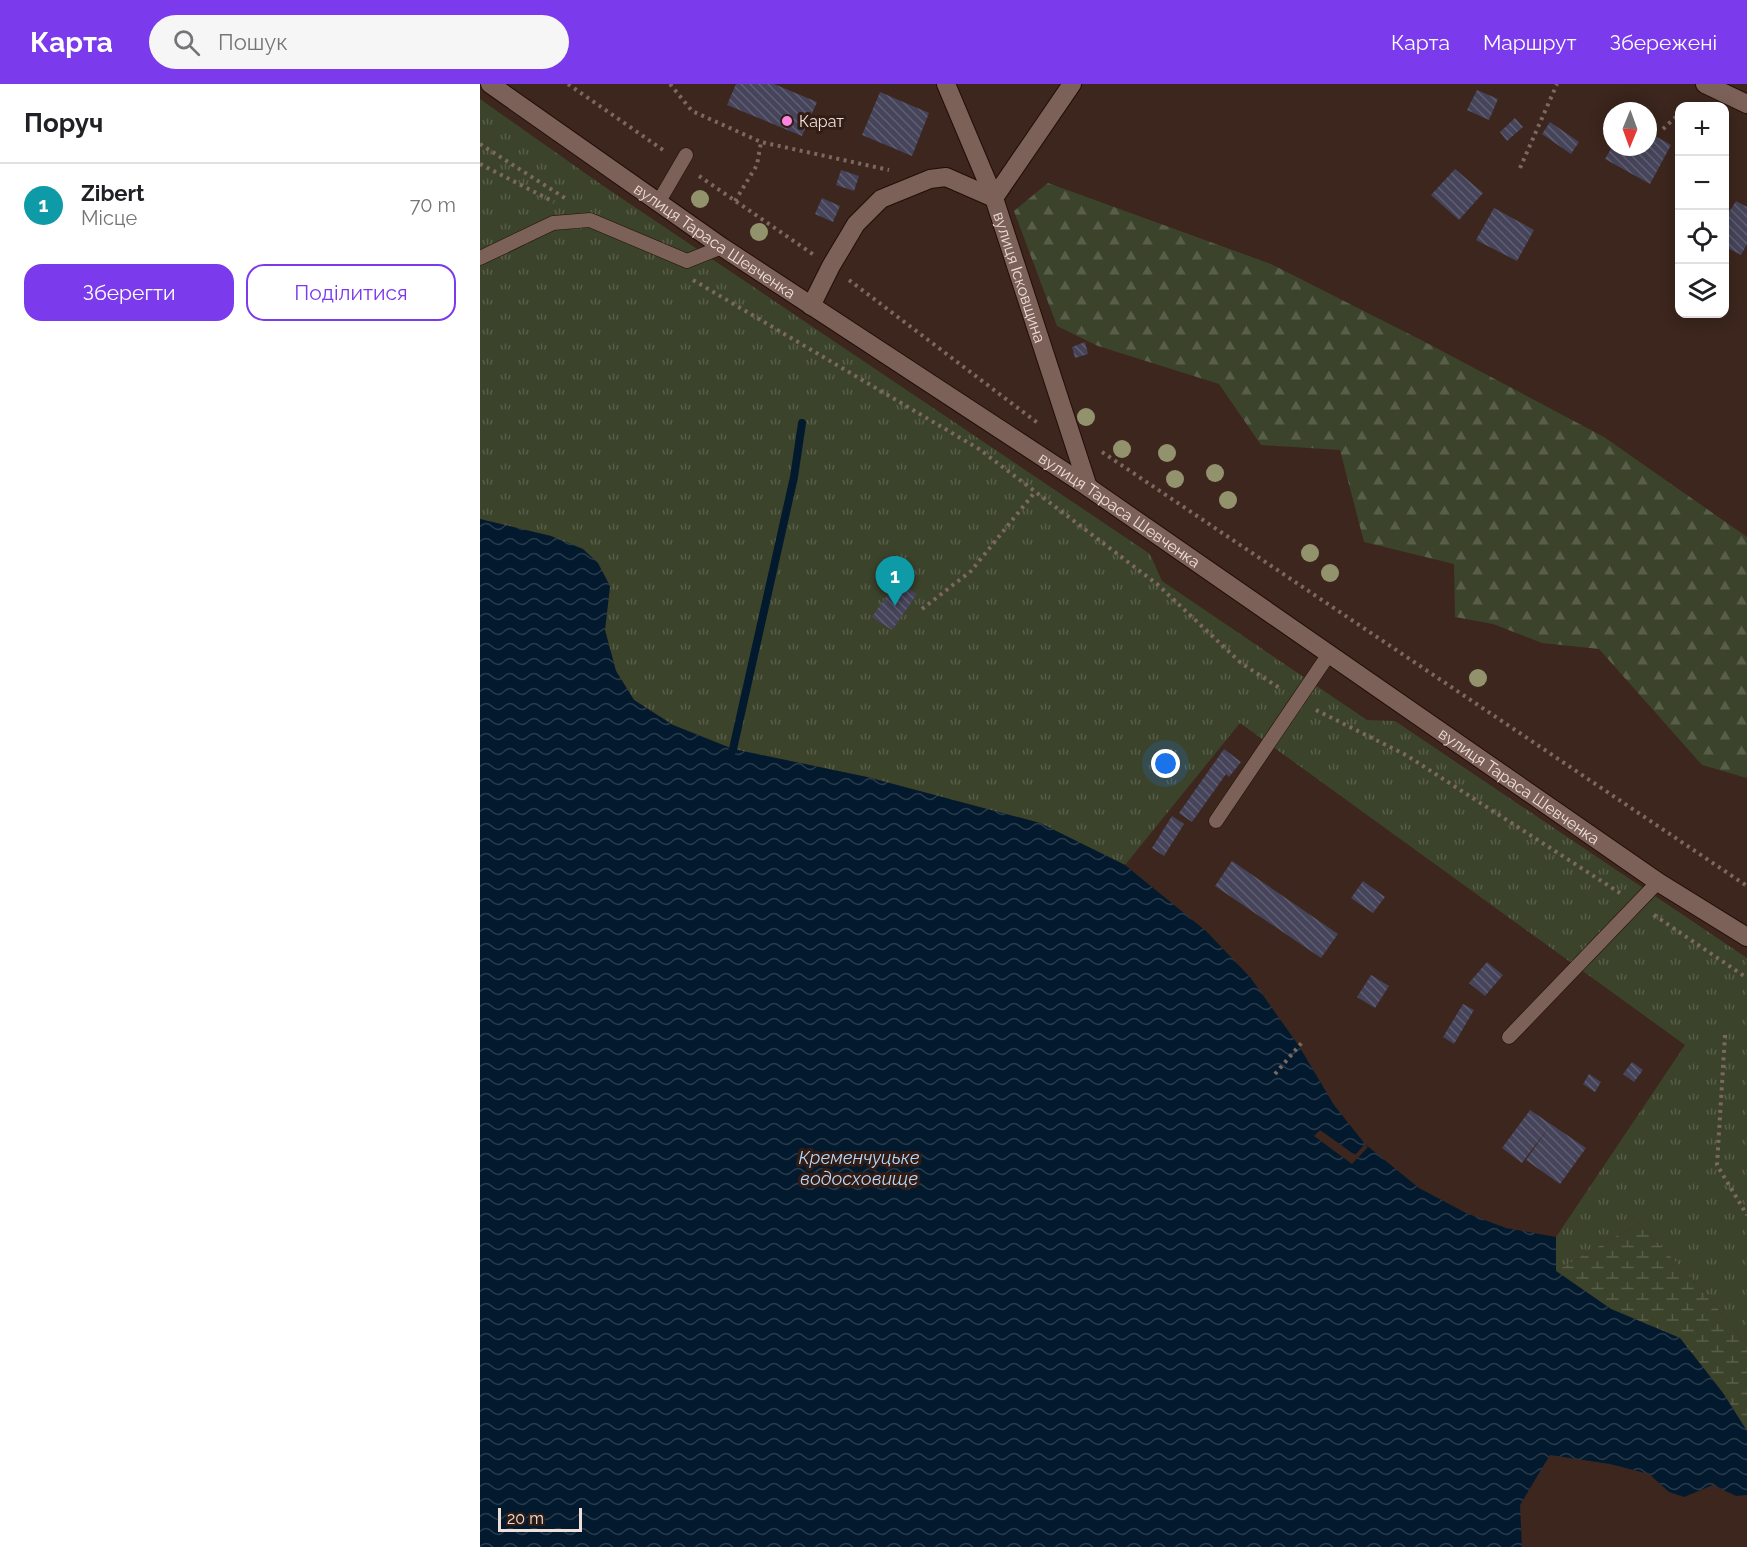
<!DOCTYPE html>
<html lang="uk">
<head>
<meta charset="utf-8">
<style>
  body { margin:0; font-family:Raleway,sans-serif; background:#f6f6f6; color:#202124 }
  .controls { position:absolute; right:18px; top:18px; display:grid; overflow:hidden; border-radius:12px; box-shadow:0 3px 15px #0003 }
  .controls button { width:54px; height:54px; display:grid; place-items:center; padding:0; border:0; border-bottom:2px solid #e0e0e0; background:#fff; color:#202124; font:30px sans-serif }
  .compass { position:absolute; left:1123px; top:18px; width:54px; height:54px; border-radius:50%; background:#fff; box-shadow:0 3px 15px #0003; rotate:181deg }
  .scale { position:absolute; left:18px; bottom:15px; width:84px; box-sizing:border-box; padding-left:6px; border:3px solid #efdfda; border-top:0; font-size:16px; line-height:21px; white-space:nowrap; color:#efdfda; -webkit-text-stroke:4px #321c14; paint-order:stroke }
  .you { position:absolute; left:686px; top:680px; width:21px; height:21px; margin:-15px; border:4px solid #fff; border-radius:50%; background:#1a73e8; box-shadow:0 0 0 9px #1a73e833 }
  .badge { display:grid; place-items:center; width:39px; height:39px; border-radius:50%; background:#7c3aed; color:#fff; font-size:20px; font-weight:700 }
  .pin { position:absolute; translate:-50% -50px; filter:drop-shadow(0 2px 3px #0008) }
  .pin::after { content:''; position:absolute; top:32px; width:21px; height:18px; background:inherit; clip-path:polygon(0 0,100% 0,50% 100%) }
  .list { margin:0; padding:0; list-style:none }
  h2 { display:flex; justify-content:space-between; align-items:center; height:78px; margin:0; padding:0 24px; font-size:26px }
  h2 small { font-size:20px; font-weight:400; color:#757577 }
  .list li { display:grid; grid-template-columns:39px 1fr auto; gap:18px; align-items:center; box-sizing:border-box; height:84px; padding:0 24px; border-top:2px solid #e0e0e0 }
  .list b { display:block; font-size:22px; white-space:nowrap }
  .list p { margin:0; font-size:20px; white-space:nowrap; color:#757577 }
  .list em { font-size:20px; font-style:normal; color:#757577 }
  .actions { display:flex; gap:12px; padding:18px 24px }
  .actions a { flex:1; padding:14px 0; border:2px solid #7c3aed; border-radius:18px; text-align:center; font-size:21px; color:#7c3aed }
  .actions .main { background:#7c3aed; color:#fff }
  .icon { flex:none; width:33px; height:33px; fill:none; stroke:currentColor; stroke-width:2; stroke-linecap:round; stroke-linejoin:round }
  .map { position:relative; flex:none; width:1267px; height:1463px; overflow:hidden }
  header { display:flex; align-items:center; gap:36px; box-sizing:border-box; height:84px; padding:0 30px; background:#7c3aed; color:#fff }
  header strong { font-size:28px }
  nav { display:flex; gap:33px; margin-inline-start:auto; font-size:21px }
  .search { width:420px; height:54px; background:#f6f6f6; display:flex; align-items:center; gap:15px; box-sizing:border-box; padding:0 21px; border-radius:33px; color:#757577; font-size:22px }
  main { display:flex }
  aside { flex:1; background:#fff }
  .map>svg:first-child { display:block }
</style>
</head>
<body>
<header>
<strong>Карта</strong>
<div class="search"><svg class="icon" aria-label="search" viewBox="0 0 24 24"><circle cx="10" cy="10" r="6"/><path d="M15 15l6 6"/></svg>Пошук</div>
<nav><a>Карта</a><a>Маршрут</a><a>Збережені</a></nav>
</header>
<main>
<aside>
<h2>Поруч<small></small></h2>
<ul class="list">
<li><span class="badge" style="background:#0f9aa8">1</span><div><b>Zibert</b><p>Місце</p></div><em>70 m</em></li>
</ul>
<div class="actions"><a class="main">Зберегти</a><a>Поділитися</a></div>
</aside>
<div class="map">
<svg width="1267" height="1463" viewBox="0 0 1267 1463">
  <defs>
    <pattern id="grass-tufts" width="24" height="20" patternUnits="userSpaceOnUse" patternTransform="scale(1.5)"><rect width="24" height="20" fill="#3c432b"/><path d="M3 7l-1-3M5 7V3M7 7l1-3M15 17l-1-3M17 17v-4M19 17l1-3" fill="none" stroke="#585e49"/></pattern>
    <pattern id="forest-firs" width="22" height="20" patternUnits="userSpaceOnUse" patternTransform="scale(1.5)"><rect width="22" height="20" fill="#3c432b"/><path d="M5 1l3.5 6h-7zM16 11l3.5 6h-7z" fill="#585e49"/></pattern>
    <pattern id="wetland-marsh" width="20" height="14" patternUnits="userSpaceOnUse" patternTransform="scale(1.5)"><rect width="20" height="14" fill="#3c432b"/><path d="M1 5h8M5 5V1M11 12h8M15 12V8" fill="none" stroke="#585e49"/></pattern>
    <pattern id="water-waves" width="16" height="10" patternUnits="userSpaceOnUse" patternTransform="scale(1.5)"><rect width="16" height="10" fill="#031a2e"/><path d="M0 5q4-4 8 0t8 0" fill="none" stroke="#283b4c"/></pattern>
    <pattern id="building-back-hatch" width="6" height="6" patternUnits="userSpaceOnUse" patternTransform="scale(1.5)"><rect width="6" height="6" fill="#45445a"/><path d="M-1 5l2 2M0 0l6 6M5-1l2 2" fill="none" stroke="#605f71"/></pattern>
  </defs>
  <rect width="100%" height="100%" fill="#3c261d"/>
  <!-- grass -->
  <polygon fill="url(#grass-tufts)" points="0,15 122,101 670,470 682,497 887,636 915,637 1267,874 1267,1262 1226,1210 1159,1139 1076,1187 1076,1153 1205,961 760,639 645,781 560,739 387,693 253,665 193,641 154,616 136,587 125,546 130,502 102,465 71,452 0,435"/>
  <!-- forest -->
  <polygon fill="url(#forest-firs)" points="568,99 791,180 945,258 1124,353 1267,453 1267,694 1222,681 1119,565 1062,559 1013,540 975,533 974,480 884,458 860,366 781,361 739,300 618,262 577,242 534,127"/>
  <!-- wetland -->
  <polygon fill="url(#wetland-marsh)" points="1159,1139 1226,1210 1267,1262 1267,1347 1243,1309 1200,1254 1131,1225 1076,1187"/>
  <!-- water -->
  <polygon fill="url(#water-waves)" points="0,435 71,452 103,465 118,479 130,502 125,546 136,587 154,616 193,641 253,665 387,693 560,739 645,781 726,847 770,893 819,962 854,1021 885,1060 939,1104 986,1129 1026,1144 1076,1153 1076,1187 1131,1225 1200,1254 1243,1309 1267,1347 1267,1411 1256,1412 1233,1401 1204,1413 1189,1408 1169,1390 1130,1380 1070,1371 1040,1421 1042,1463 0,1463"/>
  <!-- pier -->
  <polygon fill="#3c261d" points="840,1046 875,1071 885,1060 888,1063 872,1080 834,1052"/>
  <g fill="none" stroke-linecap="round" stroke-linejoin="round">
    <!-- stream -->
    <polyline stroke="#031a2e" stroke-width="8" points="248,675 253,665 314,393 322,339"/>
  </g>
  <!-- building -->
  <g fill="url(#building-back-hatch)">
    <polygon points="256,0 294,0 337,18 322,52 247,21"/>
    <polygon points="997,6 1018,15 1009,36 987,26"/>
    <polygon points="400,8 449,29 432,72 382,51"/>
    <polygon points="1035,34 1043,43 1027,57 1020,48"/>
    <polygon points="1070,38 1099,58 1091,70 1062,50"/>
    <polygon points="1168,48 1191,61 1170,100 1125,75 1132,63 1168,63"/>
    <polygon points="975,85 1003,109 979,136 951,111"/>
    <polygon points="361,86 379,92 374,107 356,101"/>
    <polygon points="342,114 360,122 353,138 335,130"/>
    <polygon points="1256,117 1267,123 1267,160 1261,171 1244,162 1244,136"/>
    <polygon points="1014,124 1054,146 1037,177 996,156"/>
    <polygon points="605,258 608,270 595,274 592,263"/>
    <polygon points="417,497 437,510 412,546 392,533"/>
    <polygon points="744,665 761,678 749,693 746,690 712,738 699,729"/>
    <polygon points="692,732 704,740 684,772 672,764"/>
    <polygon points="752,777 858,850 841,874 735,802"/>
    <polygon points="883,797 905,813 893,829 871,814"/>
    <polygon points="1007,878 1023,891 1005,912 989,899"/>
    <polygon points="891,891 909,902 895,924 877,913"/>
    <polygon points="983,920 994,926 974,960 963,953"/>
    <polygon points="1152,978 1163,986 1154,998 1143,990"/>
    <polygon points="1109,990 1121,998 1115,1008 1103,1000"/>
    <polygon points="1050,1026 1106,1064 1080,1100 1046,1076 1069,1043 1042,1079 1022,1064"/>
  </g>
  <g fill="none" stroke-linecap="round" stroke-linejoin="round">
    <!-- lane casing -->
    <g stroke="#220e07" stroke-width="15">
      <g id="lane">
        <polyline points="178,119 206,71"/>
        <polyline points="0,174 73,139 110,136 207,177 242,163"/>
        <polyline points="736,737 849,570"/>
        <polyline points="1029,953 1178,798"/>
      </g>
    </g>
    <!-- street casing -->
    <g stroke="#220e07" stroke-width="20">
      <g id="street">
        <path id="s1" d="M466 0 514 114 608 403"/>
        <polyline points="1225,0 1267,20"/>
        <polyline points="514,114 592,0"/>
        <polyline points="331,222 351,182 376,140 401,115 450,95 466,93 514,114"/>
      </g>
    </g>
    <!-- secondary casing -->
    <g stroke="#220e07" stroke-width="20">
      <g id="secondary">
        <path id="s2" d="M10 0 242 163 608 403 1178 798 1267 853"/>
      </g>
    </g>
    <!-- path -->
    <g stroke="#7c6860" stroke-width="4" stroke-dasharray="3 4.5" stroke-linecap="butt">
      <polyline points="88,0 186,68"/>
      <polyline points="190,0 212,27 281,58 409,86"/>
      <polyline points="1206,22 1211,17"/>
      <polyline points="1183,45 1200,29"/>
      <polyline points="0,60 88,116"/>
      <polyline points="0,80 74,118"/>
      <polyline points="1040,84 1077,0"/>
      <polyline points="219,92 334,171"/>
      <polyline points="255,117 277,81 281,58"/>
      <polyline points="213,196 499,365 677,500 761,579 801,605"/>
      <polyline points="369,196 559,340"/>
      <polyline points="622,368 1267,802"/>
      <polyline points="442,525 491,487 555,408"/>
      <polyline points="836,626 926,671 1140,809"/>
      <polyline points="1174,831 1267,894"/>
      <polyline points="1245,951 1237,1081 1267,1131"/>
      <polyline points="795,990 824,956"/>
    </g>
    <!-- lane -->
    <use href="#lane" stroke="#7b6157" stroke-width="14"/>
    <!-- street -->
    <use href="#street" stroke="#7b6157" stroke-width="18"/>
    <!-- secondary -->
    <use href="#secondary" stroke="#7b6157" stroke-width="18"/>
  </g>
  <!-- trees -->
  <g fill="#92926d">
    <circle cx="220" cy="115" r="9"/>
    <circle cx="279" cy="148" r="9"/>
    <circle cx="606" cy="333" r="9"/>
    <circle cx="642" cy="365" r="9"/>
    <circle cx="687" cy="369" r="9"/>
    <circle cx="735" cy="389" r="9"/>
    <circle cx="695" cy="395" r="9"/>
    <circle cx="748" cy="416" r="9"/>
    <circle cx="830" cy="469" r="9"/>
    <circle cx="850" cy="489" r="9"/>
    <circle cx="998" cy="594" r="9"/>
  </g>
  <!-- markers -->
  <circle fill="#fe85e0" stroke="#321c14" stroke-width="2" cx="307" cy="37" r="6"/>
  <g text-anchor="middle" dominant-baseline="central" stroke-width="6" stroke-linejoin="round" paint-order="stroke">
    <!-- poi labels -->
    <g font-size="16" fill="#efdfda" stroke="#321c14" text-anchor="start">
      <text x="319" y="37">Карат</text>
    </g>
    <!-- street labels -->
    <g font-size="16" fill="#efdfda" stroke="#321c14">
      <text stroke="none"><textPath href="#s2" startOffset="274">вулиця Тараса Шевченка</textPath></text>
      <text stroke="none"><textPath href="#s1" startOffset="207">вулиця Ісковщина</textPath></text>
      <text stroke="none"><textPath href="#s2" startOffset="760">вулиця Тараса Шевченка</textPath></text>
      <text stroke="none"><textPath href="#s2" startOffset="1246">вулиця Тараса Шевченка</textPath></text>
    </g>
    <!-- water labels -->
    <g font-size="18" font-style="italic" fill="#b4d9fd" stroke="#321c14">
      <text x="379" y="1073">Кременчуцьке<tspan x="379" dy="21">водосховище</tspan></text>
    </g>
  </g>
</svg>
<div class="controls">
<button>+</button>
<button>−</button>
<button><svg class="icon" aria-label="locate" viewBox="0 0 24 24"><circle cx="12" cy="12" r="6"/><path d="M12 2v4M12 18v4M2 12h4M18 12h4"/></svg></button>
<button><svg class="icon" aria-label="layers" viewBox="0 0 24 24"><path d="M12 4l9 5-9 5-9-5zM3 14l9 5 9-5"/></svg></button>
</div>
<svg class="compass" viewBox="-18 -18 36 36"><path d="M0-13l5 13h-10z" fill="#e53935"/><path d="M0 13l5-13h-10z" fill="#757577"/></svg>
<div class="scale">20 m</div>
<div class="you"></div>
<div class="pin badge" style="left:415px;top:522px;background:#0f9aa8">1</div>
</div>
</main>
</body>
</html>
